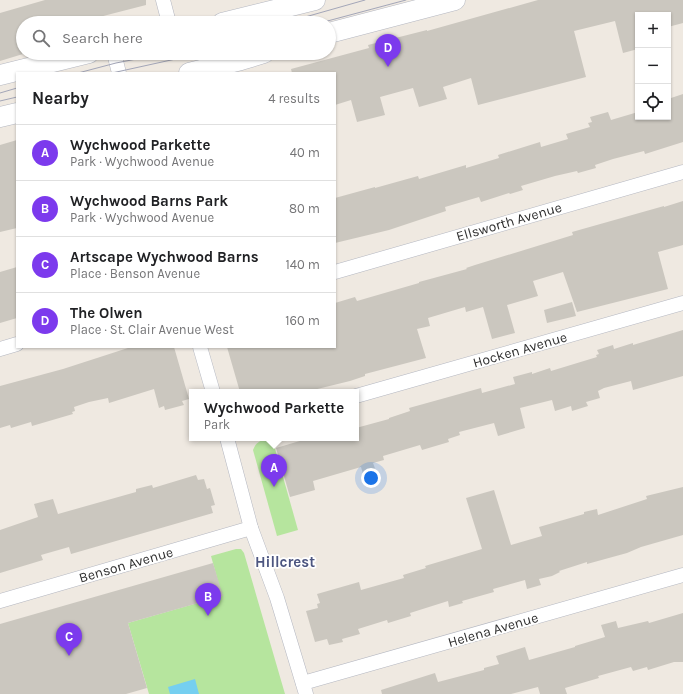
<!DOCTYPE html>
<html lang="en">
<head>
<meta charset="utf-8">
<style>
  body { margin:0; font-family:Karla,sans-serif; background:#f2f2f2; color:#202124 }
  .controls { position:absolute; right:12px; top:12px; display:grid; overflow:hidden; border-radius:0px; box-shadow:0 1px 3px #0004 }
  .controls button { width:36px; height:36px; display:grid; place-items:center; padding:0; border:0; border-bottom:1px solid #e0e0e0; background:#fff; color:#202124; font:20px sans-serif }
  .you { position:absolute; left:371px; top:478px; width:14px; height:14px; margin:-10px; border:3px solid #fff; border-radius:50%; background:#1a73e8; box-shadow:0 0 0 6px #1a73e833 }
  .badge { display:grid; place-items:center; width:26px; height:26px; border-radius:50%; background:#7c3aed; color:#fff; font-size:13px; font-weight:700 }
  .pin { position:absolute; translate:-50% -33px; filter:drop-shadow(0 1px 2px #0008) }
  .pin::after { content:''; position:absolute; top:21px; width:14px; height:12px; background:inherit; clip-path:polygon(0 0,100% 0,50% 100%) }
  .popup { position:absolute; left:189px; top:389px; width:170px; height:52px; box-sizing:border-box; display:grid; place-content:center; border-radius:0px; background:#fff; filter:drop-shadow(0 1px 3px #0005); font-size:13px; white-space:nowrap; color:#757577 }
  .popup b { font-size:15px; color:#202124 }
  .popup::after { content:''; position:absolute; left:50%; top:100%; margin-left:-8px; border:8px solid transparent; border-top-color:#fff }
  .list { margin:0; padding:0; list-style:none }
  h2 { display:flex; justify-content:space-between; align-items:center; height:52px; margin:0; padding:0 16px; font-size:17px }
  h2 small { font-size:13px; font-weight:400; color:#757577 }
  .list li { display:grid; grid-template-columns:26px 1fr auto; gap:12px; align-items:center; box-sizing:border-box; height:56px; padding:0 16px; border-top:1px solid #e0e0e0 }
  .list b { display:block; font-size:15px; white-space:nowrap }
  .list p { margin:0; font-size:13px; white-space:nowrap; color:#757577 }
  .list em { font-size:13px; font-style:normal; color:#757577 }
  .icon { flex:none; width:22px; height:22px; fill:none; stroke:currentColor; stroke-width:2; stroke-linecap:round; stroke-linejoin:round }
  .map { position:relative; flex:none; width:683px; height:694px; overflow:hidden }
  .search { position:absolute; background:#fff; box-shadow:0 1px 3px #0004; left:16px; top:16px; width:320px; height:44px; display:flex; align-items:center; gap:10px; box-sizing:border-box; padding:0 14px; border-radius:22px; color:#757577; font-size:15px }
  .panel { position:absolute; background:#fff; box-shadow:0 1px 3px #0004; left:16px; top:72px; width:320px; height:276px; border-radius:0px }
  .map>svg:first-child { display:block }
</style>
</head>
<body>
<div class="map">
<svg width="683" height="694" viewBox="0 0 683 694">
  <rect width="100%" height="100%" fill="#efe9e1"/>
  <!-- green -->
  <g fill="#b6e59e">
    <path d="M269 438H272L298 530 277 536 253 450C256 442 261 440 269 438Z"/>
    <polygon points="236,549 241,549 244,553 285,694 149,694 128,623 222,596 211,556"/>
  </g>
  <!-- water -->
  <polygon fill="#75cff0" points="195,679 199,694 170,694 168,687"/>
  <!-- building -->
  <g fill="#cbc7bf">
    <polygon points="45,0 146,0 146,5 76,23 23,23 23,54 0,61 0,13"/>
    <polygon points="538,0 683,0 683,23 668,27 668,15 638,15 638,49 623,53 615,21 574,31 586,77 478,105 471,78 443,87 447,99 419,107 413,88 380,97 385,115 357,122 351,100 335,105 335,73 292,73 291,69 369,48 368,45 427,30 427,31"/>
    <polygon points="683,94 683,142 645,154 644,151 613,159 595,165 596,168 578,173 577,171 555,176 521,186 523,190 510,194 509,193 481,202 479,197 445,207 446,211 389,230 335,243 335,198 375,187 375,188 418,176 419,179 466,165 466,168 499,158 498,155 540,142 541,147 568,139 566,134 590,127 588,123 592,122 590,117 608,112 611,120 638,112 638,117 668,117 668,99"/>
    <polygon points="17,140 17,228 0,232 0,145"/>
    <polygon points="683,201 683,245 658,252 668,289 577,312 563,272 533,281 538,296 507,305 515,333 492,339 483,307 466,312 465,307 428,318 430,326 417,329 426,358 365,374 365,376 350,381 305,392 240,392 227,347 335,347 335,303 355,297 357,301 419,283 419,282 467,269 466,268 475,265 573,235 572,232 664,206 664,207"/>
    <polygon points="17,267 17,318 0,323 0,272"/>
    <polygon points="572,302 576,316 547,323 544,310"/>
    <polygon points="683,330 683,376 633,390 631,381 604,388 598,391 600,398 586,402 588,406 572,411 571,406 555,411 552,400 520,408 525,428 498,436 494,423 459,432 460,435 448,439 449,442 422,450 420,445 383,456 384,460 373,463 376,471 363,474 361,467 313,481 315,490 290,497 276,448 310,438 356,438 356,428 389,419 389,418 410,411 409,408 481,388 482,393 515,384 513,377 532,372 532,374 550,368 551,371 597,357 596,355 599,354 597,350 613,345 614,349 633,343 633,345"/>
    <polygon points="131,347 174,347 189,399 182,401 184,405 165,410 164,406 159,408 154,389 109,403 108,398 89,402 74,407 75,411 72,412 73,414 32,426 31,422 11,428 10,425 0,428 0,386 63,369"/>
    <polygon points="196,475 198,480 204,479 207,489 210,488 215,505 211,506 213,513 71,554 69,547 41,555 43,560 0,573 0,530 38,517 34,504 53,499 58,514 136,492 136,489 152,485 153,488"/>
    <polygon points="683,487 683,535 641,547 627,553 587,564 587,562 559,571 560,572 552,576 539,579 541,585 527,589 525,580 493,589 494,592 462,601 463,603 449,607 448,601 410,613 411,616 388,623 387,620 358,629 360,634 342,639 343,642 329,645 327,639 315,642 306,611 318,608 317,604 320,603 317,594 359,582 361,590 404,578 403,575 426,568 425,566 482,549 466,498 494,490 511,545 542,536 539,527 584,514 584,512 597,509 598,515 647,499 646,496"/>
    <polygon points="213,563 223,596 128,623 147,688 126,694 0,694 0,624"/>
    <polygon points="683,613 683,662 674,662 648,670 647,667 633,671 631,667 598,676 599,678 565,688 567,694 540,694 538,687 511,694 382,694 381,690 435,673 438,682 484,670 484,668 499,664 496,656 525,647 529,660 575,647 575,646 605,637 601,625 616,621 618,628 648,621 649,623"/>
  </g>
  <g fill="none" stroke-linecap="round" stroke-linejoin="round">
    <!-- street casing -->
    <g stroke="#b4b7c1" stroke-width="15">
      <g id="street">
        <polyline points="163,0 169,23"/>
        <polyline points="114,53 119,73"/>
        <polyline points="335,272 683,172"/>
        <polyline points="200,347 213,392"/>
        <polyline points="0,349 17,344"/>
        <polyline points="356,396 683,303"/>
        <polyline points="227,438 251,528 277,598 306,694"/>
        <polyline points="0,601 251,528"/>
        <polyline points="303,683 683,575"/>
      </g>
    </g>
    <!-- secondary casing -->
    <g stroke="#b4b7c1" stroke-width="21">
      <g id="secondary">
        <polyline points="222,23 315,0"/>
        <polyline points="329,33 455,0"/>
        <polyline points="189,73 241,60 264,53"/>
        <polyline points="0,75 89,53"/>
        <polyline points="0,117 17,113"/>
      </g>
    </g>
    <!-- street -->
    <use href="#street" stroke="#fff" stroke-width="14"/>
    <!-- secondary -->
    <use href="#secondary" stroke="#fff" stroke-width="20"/>
    <!-- tram -->
    <g stroke="#a3a6b8" stroke-width="1">
      <polyline points="284,23 365,0"/>
      <polyline points="320,23 406,0"/>
      <polyline points="78,73 116,63 167,53"/>
      <polyline points="112,73 203,53"/>
      <polyline points="0,93 17,88"/>
      <polyline points="0,101 17,97"/>
    </g>
  </g>
  <g text-anchor="middle" dominant-baseline="central" stroke-width="3.5" stroke-linejoin="round" paint-order="stroke">
    <!-- street labels -->
    <g font-size="14" fill="#2e2e2e" stroke="#fff">
      <text transform="translate(509 222) rotate(-16)">Ellsworth Avenue</text>
      <text transform="translate(520 350) rotate(-16)">Hocken Avenue</text>
      <text transform="translate(126 565) rotate(-16)">Benson Avenue</text>
      <text transform="translate(493 630) rotate(-16)">Helena Avenue</text>
    </g>
    <!-- neighbourhood labels -->
    <g font-size="15" font-weight="bold" fill="#4d5680" stroke="#fff">
      <text x="285" y="562">Hillcrest</text>
    </g>
  </g>
</svg>
<div class="controls">
<button>+</button>
<button>−</button>
<button><svg class="icon" aria-label="locate" viewBox="0 0 24 24"><circle cx="12" cy="12" r="6"/><path d="M12 2v4M12 18v4M2 12h4M18 12h4"/></svg></button>
</div>
<div class="you"></div>
<div class="pin badge" style="left:274px;top:487px">A</div>
<div class="popup"><b>Wychwood Parkette</b>Park</div>
<div class="pin badge" style="left:208px;top:616px">B</div>
<div class="pin badge" style="left:69px;top:656px">C</div>
<div class="pin badge" style="left:388px;top:67px">D</div>
<div class="search"><svg class="icon" aria-label="search" viewBox="0 0 24 24"><circle cx="10" cy="10" r="6"/><path d="M15 15l6 6"/></svg>Search here</div>
<section class="panel">
<h2>Nearby<small>4 results</small></h2>
<ul class="list">
<li><span class="badge">A</span><div><b>Wychwood Parkette</b><p>Park · Wychwood Avenue</p></div><em>40 m</em></li>
<li><span class="badge">B</span><div><b>Wychwood Barns Park</b><p>Park · Wychwood Avenue</p></div><em>80 m</em></li>
<li><span class="badge">C</span><div><b>Artscape Wychwood Barns</b><p>Place · Benson Avenue</p></div><em>140 m</em></li>
<li><span class="badge">D</span><div><b>The Olwen</b><p>Place · St. Clair Avenue West</p></div><em>160 m</em></li>
</ul>
</section>
</div>
</body>
</html>
